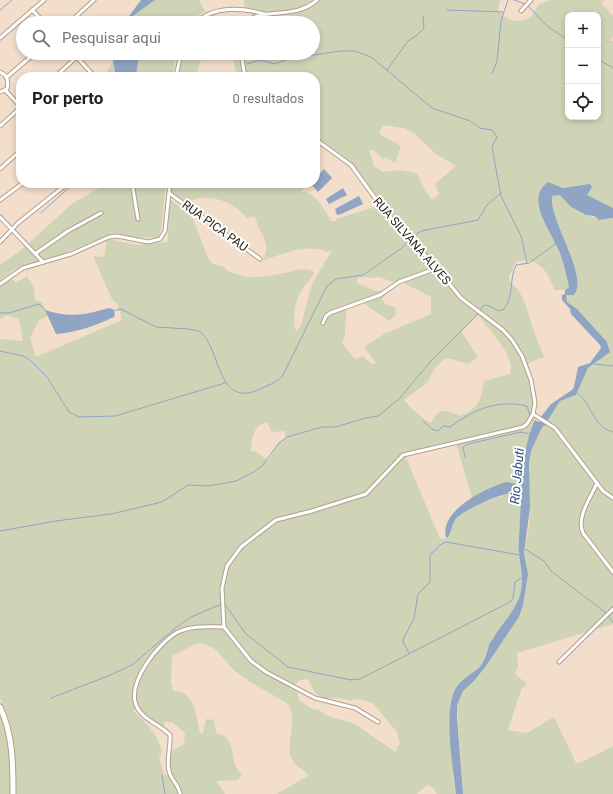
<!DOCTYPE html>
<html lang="pt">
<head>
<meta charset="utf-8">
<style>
  body { margin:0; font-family:Roboto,sans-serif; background:#f6f6f6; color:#222 }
  .controls { position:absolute; right:12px; top:12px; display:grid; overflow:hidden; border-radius:8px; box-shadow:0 2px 6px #0003 }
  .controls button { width:36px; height:36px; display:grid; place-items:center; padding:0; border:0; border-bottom:1px solid #e0e0e0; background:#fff; color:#222; font:20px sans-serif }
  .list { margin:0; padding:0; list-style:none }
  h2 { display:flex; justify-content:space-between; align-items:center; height:52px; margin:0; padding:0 16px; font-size:17px }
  h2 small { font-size:13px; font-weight:400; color:#767676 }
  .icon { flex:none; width:22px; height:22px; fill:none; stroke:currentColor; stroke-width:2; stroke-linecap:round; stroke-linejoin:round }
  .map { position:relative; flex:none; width:613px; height:794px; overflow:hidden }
  .search { position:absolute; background:#fff; box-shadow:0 2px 6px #0003; left:16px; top:16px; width:304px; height:44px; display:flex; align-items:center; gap:10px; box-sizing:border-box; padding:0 14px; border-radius:22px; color:#767676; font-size:15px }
  .panel { position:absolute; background:#fff; box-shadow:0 2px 6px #0003; left:16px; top:72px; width:304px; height:116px; border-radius:16px }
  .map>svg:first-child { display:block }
</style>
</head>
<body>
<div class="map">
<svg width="613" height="794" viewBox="0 0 613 794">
  <rect width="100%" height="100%" fill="#f2deca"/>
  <!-- green -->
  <g fill="#cfd4b7" fill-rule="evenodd">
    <polygon points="155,0 199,0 205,11 193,19 190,23 136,23 133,16"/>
    <path d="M244 0H312C293 16 268 12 245 10Z"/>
    <path d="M319 0H500L498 10C508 22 517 24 531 17L538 5 550 0H605L601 3 613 16V36L610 41H613V208L587 195 592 187 582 185 563 188 548 182C524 199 551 231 559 251 564 262 566 275 569 287L565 290H554C549 271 537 256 516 262L509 276V281C527 295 527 314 535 333 537 341 541 349 544 357L526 364 536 405 535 420 525 453 522 484 519 552 522 565V589L515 608 498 630 481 664 475 672 459 684 450 710 453 778 456 794H437L433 788 427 785 417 794H277L309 775C303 770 294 765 291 757 285 742 301 714 285 702 270 693 253 685 239 674 223 663 221 645 198 643L172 656 171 682 173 691C195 690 196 717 200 733H203L206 719 214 720 216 733C236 737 230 754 236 767 237 770 240 772 242 775L238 780 216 781 225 794H15C15 761 17 729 0 699V339L23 341 19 319 7 315 0 319V286L11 277 16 283 27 276 34 288 35 300 42 302 48 316 39 320 30 338 36 357 122 320 118 305 112 299 93 256 104 257 107 239 137 245 168 242 169 198 193 219 209 260 213 264 225 267 226 270C248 281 261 277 285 273 294 271 303 267 313 271L314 273C310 280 305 284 301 291 294 302 293 321 296 332L301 325 312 284 332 250 328 252C305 243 285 254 263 260 273 240 258 234 255 216L247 218C235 203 211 193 193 200L192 208 170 191 171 183H309L301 192C315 191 325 210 331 221H336V219L378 206V204L359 173 345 159 315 137V77H237L232 53H313V23H291V15L312 7ZM568 15H598V117H568ZM383 125 404 128 415 134 436 154 456 166 435 184 439 194 432 200 426 192 417 173 399 170 383 172 374 166 369 150H374L383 160 385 157 395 163 401 146 379 134ZM366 277 373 278 379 277 393 282H402L431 297V314L384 334 364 347 376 363 372 364 362 356 357 359 352 356 342 343C348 332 343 321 348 306L362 302 389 321 395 316 396 308 385 304 382 299 389 290 375 291 357 283V278ZM478 315C489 330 516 356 510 374L484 381C480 401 481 406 460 416 453 414 443 406 436 415 434 418 433 420 431 423 422 419 410 407 404 400L428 382 434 369 444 359H451L468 364 478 357 461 331ZM267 422 272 432 285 431V438L279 442 268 461 257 452 251 451C252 437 253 426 267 422ZM456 443 472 498C486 489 500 480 517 484 505 500 466 504 455 520 452 525 450 532 449 538L440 539 405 455ZM308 679 315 693 323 699 340 698 350 701 357 699 373 703 397 732 400 744 395 752 355 724 328 716 319 710 312 709 299 700 295 684 300 680ZM137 704 144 716 164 729V722H172L185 733 184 744 172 751 169 763 170 774 164 775 159 757 162 752C157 732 147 725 134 711Z"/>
    <polygon points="216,14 210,23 199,23 207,17"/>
    <polygon points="139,53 176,53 173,77 136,77"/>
    <path d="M183 53H207L204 54C200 61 197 69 197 77H178Z"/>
    <polygon points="113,61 116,77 104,77"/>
    <polygon points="108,183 166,183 161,230 158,237 140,238 114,233 45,261 15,269 0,280 0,265 20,251 73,203"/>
    <path d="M555 195H560C567 203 576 212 586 215 591 217 594 217 599 220L613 218V624L517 653 518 667 515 674 527 684 524 688 522 687 508 730 527 733 554 717 576 763 582 762 613 746V794H463L457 705 463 691 474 681 486 666 519 617 527 566 524 553 529 527 530 508 528 485 531 451 544 420H548L560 401 576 395 588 368 597 363 609 345 577 309 567 302 566 295 576 275C570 255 550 215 552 196Z"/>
    <path d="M0 710C11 736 10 766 10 794H0Z"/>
  </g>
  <!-- water -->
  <g fill="#90a5c4">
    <polygon points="141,0 155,0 133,16 136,23 124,23"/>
    <polygon points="120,53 139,53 136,77 116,77 113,61"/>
    <polygon points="324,169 332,178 318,192 311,184 315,183 315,179"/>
    <path d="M548 182 563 188 590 184 592 187 587 195 613 208V218L599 220 594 216 586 215 571 207 560 195 552 196C549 221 589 276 574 295H566L567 302 577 309 607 342 610 352 588 368 576 395 560 401 548 420H545L549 424 542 427 531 451 529 465 530 508 524 553 528 574 523 605 519 617 486 666 474 681 463 691 457 705V717L463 794H456C453 768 444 716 454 692 458 682 467 677 475 671 483 666 487 653 489 645 490 642 494 638 495 635 505 620 517 609 521 591 524 578 520 565 519 552 518 541 520 529 520 518 522 486 521 451 535 420L539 422 543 420 540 418 551 404 572 390 574 387 578 367 590 363 601 348 600 345 571 314 570 309 562 300V295L565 294V290L569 287C566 275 564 262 559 251 551 231 524 199 548 182Z"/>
    <polygon points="343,188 347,195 329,204 326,199"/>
    <polygon points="359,196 363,204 341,214 337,215 335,209"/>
    <path d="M109 308 113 309 115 314 114 317C96 325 76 333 56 334L45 310C70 318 84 315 109 308Z"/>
    <path d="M507 482 518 484 516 492C506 491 460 511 455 520 452 525 451 532 448 538L446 537C439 511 486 487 507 482Z"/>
  </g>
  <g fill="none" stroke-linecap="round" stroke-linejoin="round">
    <!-- stream -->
    <g stroke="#90a5c4" stroke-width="1">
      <polyline points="514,0 525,4"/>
      <polyline points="528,6 547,26 568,40"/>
      <polyline points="0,10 12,0"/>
      <polyline points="447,10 503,12"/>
      <polyline points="598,59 613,68"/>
      <polyline points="247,64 260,60 275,64 288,59 340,51 355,51 371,57 432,108 470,121 480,128 492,130 497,137 492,147 501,196 521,236 527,263"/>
      <polyline points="387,70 408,41 417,35 424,28 423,16"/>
      <polyline points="492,74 497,61 501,21 508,0"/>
      <polyline points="41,213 74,183"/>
      <path d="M113 311 121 309 156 327 189 329 199 331C221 346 216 408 258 390 267 386 275 383 282 377L327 286 336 279 363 275 402 248 410 239 421 231 478 220 487 205 501 193"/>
      <polyline points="0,313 9,313 39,304 46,311"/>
      <polyline points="0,351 23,356 30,360 47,377 69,412 79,417 115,416 225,383"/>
      <polyline points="594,364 613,366"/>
      <path d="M577 393C593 404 592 427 613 432"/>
      <path d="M423 421 432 429 438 431 443 426 450 427C474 410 496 399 527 406L530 416"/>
      <polyline points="465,457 463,447 468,444 521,432 530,434"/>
      <path d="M0 531 56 521 111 514 162 502 188 485 208 486 236 481 254 472 263 465 278 444 287 437 322 427H335L366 418 378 416 399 399 431 361 477 315 483 306 487 305 499 311 504 309C514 297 509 279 516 265L529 263 557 243"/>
      <polyline points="525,549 544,561 551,571 606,613"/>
      <polyline points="608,616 613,622"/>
      <polyline points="409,653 403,642 404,637 414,619 418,594 430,582 430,555 440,545 446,542 520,555"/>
      <polyline points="51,698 108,676 132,665 174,629 191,617 224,603 246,634 288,667 351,680 360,679 510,602 513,598 515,582 522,578"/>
      <polyline points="162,775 165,794"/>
    </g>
    <!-- street casing -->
    <g stroke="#b29f8c" stroke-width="5">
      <g id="street">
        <polyline points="32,10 45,23"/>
        <polyline points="521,11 531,0"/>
        <polyline points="69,23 94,0"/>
        <path d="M196 23C213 5 243 8 265 14"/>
        <path d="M245 23C263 6 293 21 317 0"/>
        <polyline points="0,38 44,0"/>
        <polyline points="73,53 95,77"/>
        <polyline points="241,53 245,77"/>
        <path d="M0 72C7 75 9 81 7 89L0 92"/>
        <polyline points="7,77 35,53"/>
        <polyline points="55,77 81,53"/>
        <polyline points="176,77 181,53"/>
        <polyline points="0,126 21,107 5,90"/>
        <polyline points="315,139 351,165 383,209 433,264 461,298 503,330 512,340 522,356 531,380 535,403 533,414 555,428 603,491 613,498"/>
        <polyline points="0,169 21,150"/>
        <polyline points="132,183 138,219"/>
        <polyline points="169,193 260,259"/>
        <polyline points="0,200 23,183"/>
        <polyline points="0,217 43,262"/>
        <polyline points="0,242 18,223 68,183"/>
        <polyline points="36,253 68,231 101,213"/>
        <polyline points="0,284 23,268 71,254 109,237 117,236 148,242 160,239 165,231 170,183"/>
        <polyline points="323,323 326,316 330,313 380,295 399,282 437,268"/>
        <path d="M597 483C591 497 576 517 583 533L613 572"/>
        <polyline points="559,662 613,609"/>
        <polyline points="378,722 355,708 315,698 266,672 251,661 224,627 222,588 227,566 241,547 276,520 312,511 366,494 403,455 523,427 527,424 533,414"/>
        <path d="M180 794C179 785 171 780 169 771 166 760 171 747 170 735 160 724 142 720 136 705 127 682 159 642 178 632 192 625 209 627 224 627"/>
      </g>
    </g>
    <!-- primary casing -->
    <g stroke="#b29f8c" stroke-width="7">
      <path id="primary" d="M0 707C13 735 13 764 13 794"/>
    </g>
    <!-- street -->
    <use href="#street" stroke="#fff" stroke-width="3"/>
    <!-- primary -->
    <use href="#primary" stroke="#fff" stroke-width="5"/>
  </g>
  <g text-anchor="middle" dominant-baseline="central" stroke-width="4" stroke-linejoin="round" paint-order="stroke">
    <!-- street labels -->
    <g font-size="12" fill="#2a221b" stroke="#fff">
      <text transform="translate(215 226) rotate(36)">RUA PICA PAU</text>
      <text transform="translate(412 241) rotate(49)">RUA SILVANA ALVES</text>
    </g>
    <!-- water labels -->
    <g font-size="13" font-style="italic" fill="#36527e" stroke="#fff">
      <text transform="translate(517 476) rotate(-85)">Rio Jabuti</text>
    </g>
  </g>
</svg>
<div class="controls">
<button>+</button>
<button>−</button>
<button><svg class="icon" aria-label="locate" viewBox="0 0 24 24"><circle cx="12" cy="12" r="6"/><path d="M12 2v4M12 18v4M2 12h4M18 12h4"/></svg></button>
</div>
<div class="search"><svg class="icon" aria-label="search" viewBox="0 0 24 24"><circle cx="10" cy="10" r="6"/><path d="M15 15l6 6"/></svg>Pesquisar aqui</div>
<section class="panel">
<h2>Por perto<small>0 resultados</small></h2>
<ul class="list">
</ul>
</section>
</div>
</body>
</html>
